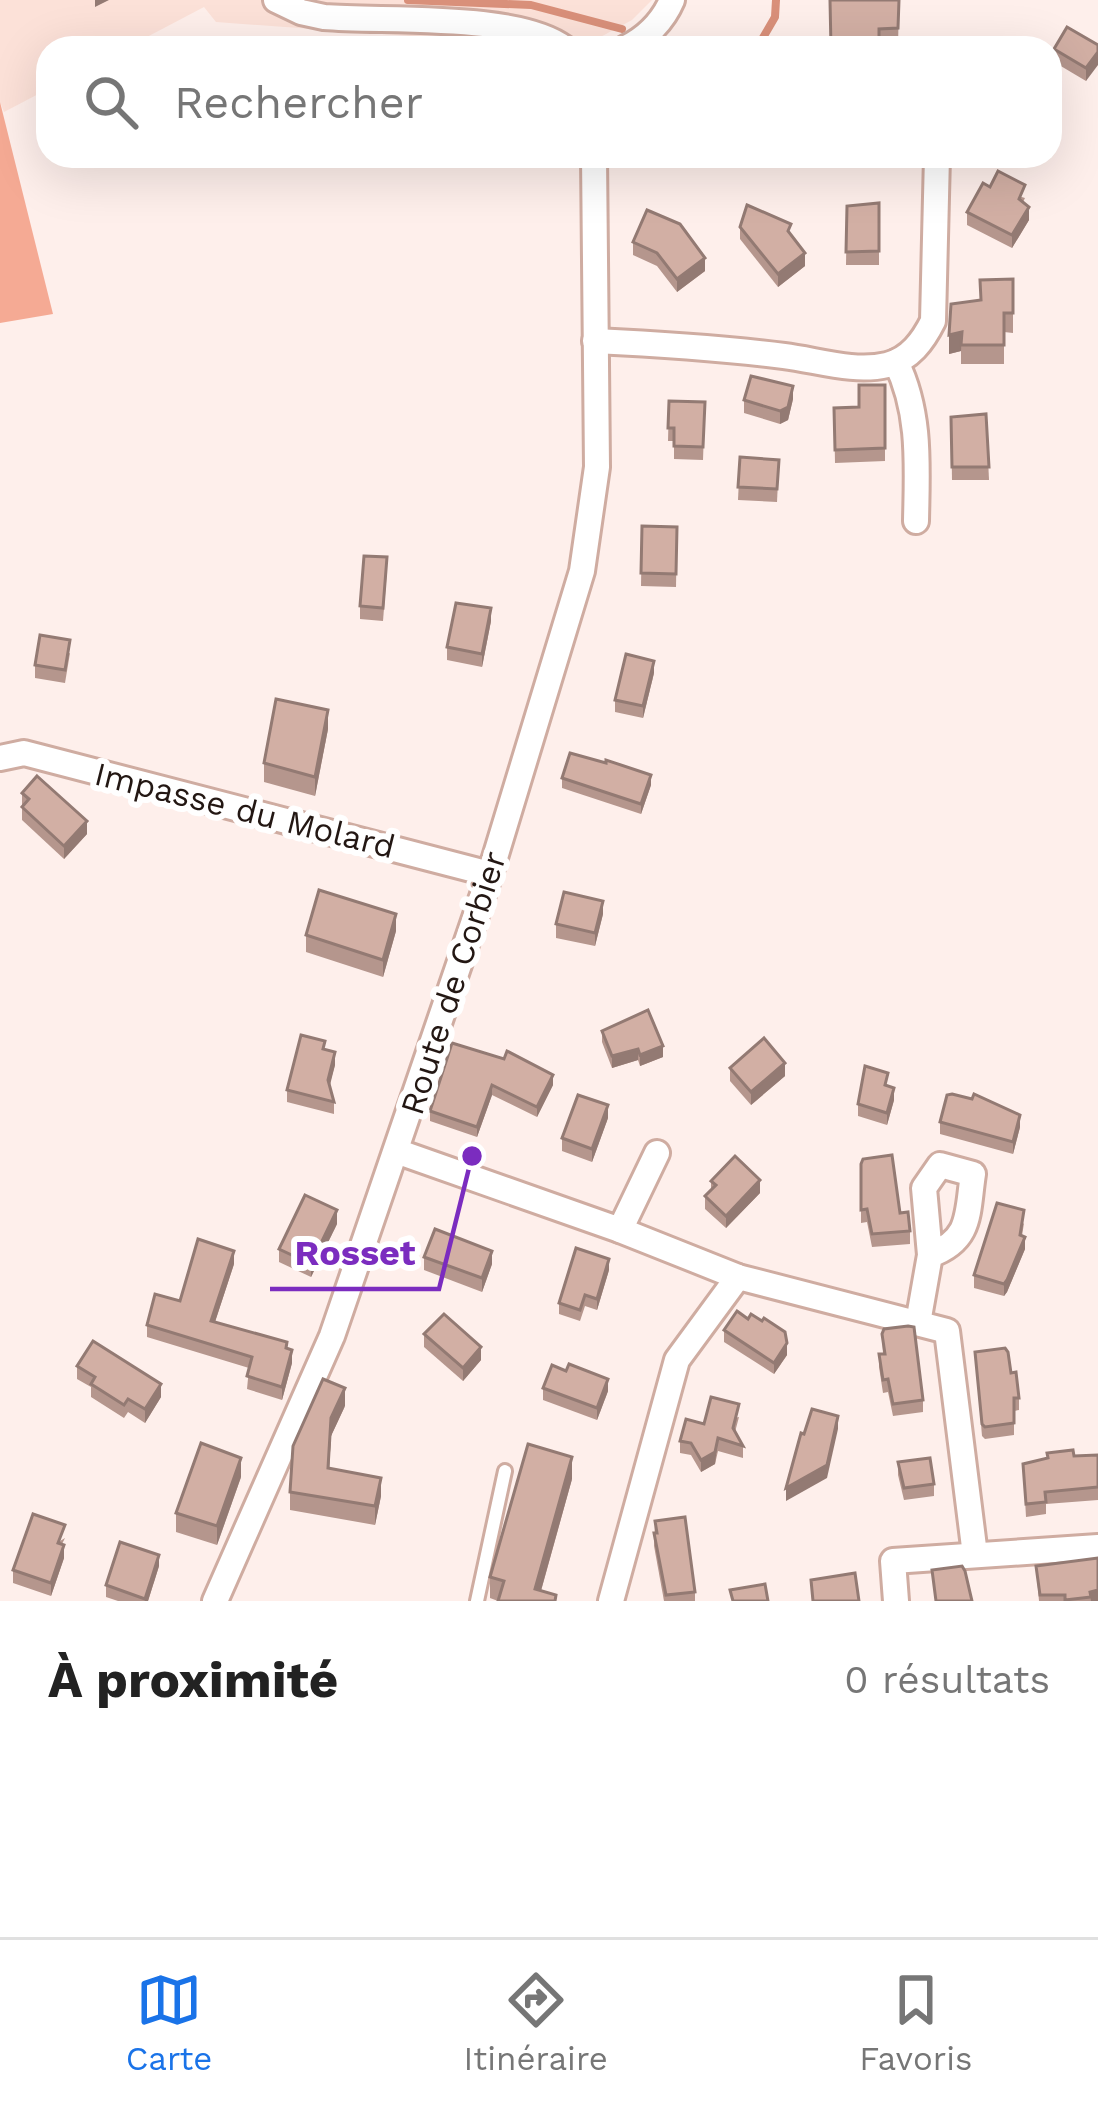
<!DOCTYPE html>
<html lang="fr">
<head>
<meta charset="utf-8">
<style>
  body { margin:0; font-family:"Work Sans",sans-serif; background:#f6f6f6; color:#222 }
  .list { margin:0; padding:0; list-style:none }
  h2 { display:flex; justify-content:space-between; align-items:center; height:156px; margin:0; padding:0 48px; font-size:51px }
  h2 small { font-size:39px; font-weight:400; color:#767676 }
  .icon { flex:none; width:66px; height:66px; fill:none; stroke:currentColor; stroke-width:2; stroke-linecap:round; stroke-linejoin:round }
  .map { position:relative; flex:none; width:1098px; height:1601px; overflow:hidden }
  .search { position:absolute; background:#fff; box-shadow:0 12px 48px #0002; left:36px; right:36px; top:36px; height:132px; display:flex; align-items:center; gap:30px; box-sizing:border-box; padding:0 42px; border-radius:36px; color:#767676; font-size:45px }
  .sheet { height:336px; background:#fff }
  nav { display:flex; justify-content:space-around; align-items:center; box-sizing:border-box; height:168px; border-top:3px solid #e0e0e0; background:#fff; font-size:33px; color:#767676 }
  nav a { display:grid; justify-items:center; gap:6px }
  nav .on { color:#1a73e8 }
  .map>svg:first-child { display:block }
</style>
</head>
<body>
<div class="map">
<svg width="1098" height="1601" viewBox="0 0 1098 1601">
  <rect width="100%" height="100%" fill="#feefeb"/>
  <!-- built -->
  <polygon fill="#fce1d8" points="0,0 652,0 632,20 580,48 527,48 520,44 216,22 204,7 126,48 48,48 48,89 4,112 0,102"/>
  <!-- forest -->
  <polygon fill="#f5aa94" points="0,102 53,314 0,323"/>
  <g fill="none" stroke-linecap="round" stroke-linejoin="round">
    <!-- stream -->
    <g stroke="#d9907a" stroke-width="8">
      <polyline points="408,0 531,5 622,29"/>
      <polyline points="665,47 667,48"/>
      <polyline points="757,48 775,17 776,0"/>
    </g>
    <!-- lane casing -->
    <g stroke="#cfaca1" stroke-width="18">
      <polyline id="lane" points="477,1601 505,1471"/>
    </g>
    <!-- street casing -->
    <g stroke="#cfaca1" stroke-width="30">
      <g id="street">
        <path d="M276 0 301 12 324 17C385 22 518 13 564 48"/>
        <path d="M626 48C646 38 663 21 672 0"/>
        <path d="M595 341C659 344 721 348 784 356 817 360 854 373 887 365 910 359 923 341 933 321L937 156"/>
        <path d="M896 362C921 413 917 466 916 521"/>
        <polyline points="0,758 24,753 490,874"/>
        <polyline points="396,1151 620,1230 657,1153"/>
        <polyline points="620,1230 738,1277 947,1331 975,1555"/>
        <path d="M918 1323 930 1255 924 1188 940 1165 973 1174C967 1213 972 1240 930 1255"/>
        <polyline points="215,1601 332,1336 490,874 582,571 597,467 594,156"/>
        <polyline points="611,1601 677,1360 738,1277"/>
        <polyline points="896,1601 893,1561 1098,1547"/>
      </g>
    </g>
    <!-- lane -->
    <use href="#lane" stroke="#fff" stroke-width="12"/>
    <!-- street -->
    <use href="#street" stroke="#fff" stroke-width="24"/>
  </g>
  <!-- wall -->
  <g fill="#b5968d">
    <polygon points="899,0 898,47 830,48"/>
    <polygon points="1098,45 1086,81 1054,62 1054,49"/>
    <polygon points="758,156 797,156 796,165 758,161"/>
    <polygon points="848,156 883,156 883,165 851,166 851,157"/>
    <polygon points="990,187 1025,198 1023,202 1029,220 1012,248 967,225 967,212"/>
    <polygon points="879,203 879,265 846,265 847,206"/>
    <polygon points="740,227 791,235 805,266 778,287 740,239"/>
    <polygon points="633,242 705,271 677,292 657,266 633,255"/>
    <polygon points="1013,279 1013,333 1004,332 1004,364 961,364 961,351 949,354 980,300"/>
    <polygon points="885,385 885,461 835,463 834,408 859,407"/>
    <polygon points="793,399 788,420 780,424 744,413 744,400"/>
    <polygon points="669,401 705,402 703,460 674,459 674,441 668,441"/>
    <polygon points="986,414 989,480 952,480 951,417"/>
    <polygon points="740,457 779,460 777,502 738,500"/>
    <polygon points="642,526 677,527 676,587 641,586"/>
    <polygon points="387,570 383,621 360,619 360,606"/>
    <polygon points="491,621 482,667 447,660 447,647"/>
    <polygon points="70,653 65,683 35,678 35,665"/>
    <polygon points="654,673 643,718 615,712 615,700"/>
    <polygon points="328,729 315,796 264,782 264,763"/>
    <polygon points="562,778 651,785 641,814 562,788"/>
    <polygon points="22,793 87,834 64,859 22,820"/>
    <polygon points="603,914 595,946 556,938 556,924"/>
    <polygon points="396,931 383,977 306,952 306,935"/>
    <polygon points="602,1031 663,1057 640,1066 638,1060 612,1068 602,1042"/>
    <polygon points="452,1043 553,1085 537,1117 492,1095 477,1137 430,1121 430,1111"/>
    <polygon points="325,1049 335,1065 329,1086 334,1102 334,1114 287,1102 287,1090"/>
    <polygon points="730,1068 785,1076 751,1105 730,1081"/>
    <polygon points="894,1100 887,1125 858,1116 858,1104"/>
    <polygon points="608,1118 592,1162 562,1151 562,1138"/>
    <polygon points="940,1122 1020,1127 1013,1154 940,1134"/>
    <polygon points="861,1164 900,1213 910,1231 910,1244 872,1247 867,1222 861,1223"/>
    <polygon points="711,1181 760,1193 726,1228 705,1209 705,1196 711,1190"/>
    <polygon points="1024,1223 1022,1236 1025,1249 1007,1292 1004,1296 974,1288 974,1275"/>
    <polygon points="337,1224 311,1277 279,1262 279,1249"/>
    <polygon points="424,1257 492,1264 482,1292 424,1270"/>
    <polygon points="234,1264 215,1322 287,1349 292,1363 282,1400 247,1389 249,1368 147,1337 147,1325"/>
    <polygon points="609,1270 597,1310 585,1306 580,1321 559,1314 559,1303"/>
    <polygon points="724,1330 787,1355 774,1374 724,1342"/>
    <polygon points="424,1334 481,1360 463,1381 424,1347"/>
    <polygon points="882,1334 923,1400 923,1412 893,1416 888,1392 883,1393 879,1367 879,1354 883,1354"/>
    <polygon points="975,1352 1011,1373 1019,1398 1019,1410 1014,1411 1014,1435 985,1439 982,1436"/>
    <polygon points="77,1366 161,1397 145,1423 128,1412 124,1418 91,1397 91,1387 77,1379"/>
    <polygon points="543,1388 608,1391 597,1420 543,1400"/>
    <polygon points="345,1406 331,1436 329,1468 381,1496 375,1525 290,1510 290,1492"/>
    <polygon points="739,1417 735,1432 743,1446 743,1458 718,1451 715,1464 701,1472 691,1455 680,1453 680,1441 704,1424"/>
    <polygon points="1098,1455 1098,1500 1046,1504 1046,1514 1026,1517 1023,1464 1074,1456"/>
    <polygon points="898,1462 934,1484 934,1496 904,1500 898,1475"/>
    <polygon points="241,1477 217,1545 176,1532 176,1513"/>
    <polygon points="572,1479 541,1591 556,1601 498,1601 490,1598 490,1577"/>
    <polygon points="655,1521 695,1592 695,1601 664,1601 654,1546"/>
    <polygon points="65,1538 62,1544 64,1558 51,1596 13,1583 13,1570"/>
    <polygon points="159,1566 148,1601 118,1601 106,1597 106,1585"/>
    <polygon points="1036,1566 1098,1601 1039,1601"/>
  </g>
  <!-- shaded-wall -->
  <g fill="#937a73">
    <polygon points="95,0 109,0 95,7"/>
    <polygon points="1098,52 1098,65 1086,81 1086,68"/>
    <polygon points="1029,207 1029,220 1012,248 1012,235"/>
    <polygon points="805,253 805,266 778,287 778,274"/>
    <polygon points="705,258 705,271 677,292 677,279"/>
    <polygon points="962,332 961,351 949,354 949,335"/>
    <polygon points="793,386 793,399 788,420 780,424 780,411"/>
    <polygon points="491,608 491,621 482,667 482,654"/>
    <polygon points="654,661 654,673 643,718 643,706"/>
    <polygon points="328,710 328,729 315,796 315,777"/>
    <polygon points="651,775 651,785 641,814 641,804"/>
    <polygon points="87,821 87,834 64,859 64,846"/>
    <polygon points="603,901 603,914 595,946 595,933"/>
    <polygon points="396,914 396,931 383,977 383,960"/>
    <polygon points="663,1046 663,1057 640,1066 640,1055"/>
    <polygon points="638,1049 638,1060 612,1068 612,1056"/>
    <polygon points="335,1052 335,1065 328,1093 328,1080"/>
    <polygon points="785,1063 785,1076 751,1105 751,1092"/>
    <polygon points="553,1075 553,1085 537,1117 537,1107"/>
    <polygon points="492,1085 492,1095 477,1137 477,1127"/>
    <polygon points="894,1088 894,1100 887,1125 887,1113"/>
    <polygon points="608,1105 608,1118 592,1162 592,1149"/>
    <polygon points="1020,1115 1020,1127 1013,1154 1013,1142"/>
    <polygon points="760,1180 760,1193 726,1228 726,1216"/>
    <polygon points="337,1210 337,1224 311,1277 311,1264"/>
    <polygon points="1025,1237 1025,1249 1007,1292 1004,1296 1004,1284"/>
    <polygon points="234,1251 234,1264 211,1334 211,1321"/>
    <polygon points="492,1251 492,1264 482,1292 482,1278"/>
    <polygon points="609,1259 609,1270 597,1310 597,1299"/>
    <polygon points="787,1343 787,1355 774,1374 774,1363"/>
    <polygon points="481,1347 481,1360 463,1381 463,1368"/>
    <polygon points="292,1350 292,1363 282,1400 282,1387"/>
    <polygon points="608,1379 608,1391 597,1420 597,1408"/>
    <polygon points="161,1384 161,1397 145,1423 145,1409"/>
    <polygon points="345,1388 345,1406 331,1436 328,1486 331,1418"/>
    <polygon points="838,1416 838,1429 827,1478 786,1501 786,1488"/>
    <polygon points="718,1438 715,1464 701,1472 701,1460"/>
    <polygon points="572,1457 572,1479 538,1601 535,1589"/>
    <polygon points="241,1458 241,1477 217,1545 217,1526"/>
    <polygon points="381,1478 381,1496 375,1525 375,1506"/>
    <polygon points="64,1545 64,1558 51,1596 51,1583"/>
    <polygon points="159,1555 159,1566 148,1601 145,1601"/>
    <polygon points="1098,1590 1098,1601 1091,1601 1090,1592"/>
  </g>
  <!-- building -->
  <g fill="#d2afa4" stroke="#937a73" stroke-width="3">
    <polygon points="830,0 899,0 898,28 879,29 879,46 831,48"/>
    <polygon points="1067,27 1098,45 1098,52 1086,68 1054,49"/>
    <polygon points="998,171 1025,185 1019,199 1029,207 1012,235 967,212 983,183 990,187"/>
    <polygon points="879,203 879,251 846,252 847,206"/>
    <polygon points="747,205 791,224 788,231 805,253 778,274 740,227"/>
    <polygon points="647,210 680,224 705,258 677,279 657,253 633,242"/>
    <polygon points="1013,279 1013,313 1004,313 1004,345 961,345 962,332 949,335 951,304 981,300 980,280"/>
    <polygon points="751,376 793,386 788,407 780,411 744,400"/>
    <polygon points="859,385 885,385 885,448 835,450 834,408 859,407"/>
    <polygon points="669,401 705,402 703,447 674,446 674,428 668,428"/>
    <polygon points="986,414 989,467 952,467 951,417"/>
    <polygon points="740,457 779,460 777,489 738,487"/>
    <polygon points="642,526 677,527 676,574 641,573"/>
    <polygon points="364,556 387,557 383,608 360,606"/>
    <polygon points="456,603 491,608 482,654 447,647"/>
    <polygon points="40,635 70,640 65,670 35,665"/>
    <polygon points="626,654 654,661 643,706 615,700"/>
    <polygon points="276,699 328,710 315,777 264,763"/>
    <polygon points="570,753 606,763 606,760 651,775 641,804 562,778"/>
    <polygon points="37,776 87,821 64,846 22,807 29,799 22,793"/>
    <polygon points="319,890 396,914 383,960 306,935"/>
    <polygon points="564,892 603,901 595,933 556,924"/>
    <polygon points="648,1010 663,1046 640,1055 638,1049 612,1056 602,1031"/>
    <polygon points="301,1035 325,1041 323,1049 335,1052 328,1080 334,1102 287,1090"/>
    <polygon points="764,1038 785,1063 751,1092 730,1068"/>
    <polygon points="452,1043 504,1059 507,1051 553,1075 537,1107 492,1085 477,1127 430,1111"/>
    <polygon points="865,1066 888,1073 885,1085 894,1088 887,1113 858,1104"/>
    <polygon points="952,1094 972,1099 974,1094 1020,1115 1013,1142 940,1122 947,1095"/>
    <polygon points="578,1095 608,1105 592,1149 562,1138"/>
    <polygon points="892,1155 900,1213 908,1212 910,1231 872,1234 867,1209 861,1210 861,1164 863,1159"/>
    <polygon points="735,1156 760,1180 726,1216 705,1196 716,1185 711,1181"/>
    <polygon points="305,1195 337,1210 311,1264 279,1249"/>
    <polygon points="997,1203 1024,1210 1020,1235 1025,1237 1007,1280 1004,1284 974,1275"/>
    <polygon points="435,1229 492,1251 482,1278 424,1257"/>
    <polygon points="198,1239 234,1251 211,1321 287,1342 286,1348 292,1350 282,1387 247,1376 252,1357 147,1325 155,1294 180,1301"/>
    <polygon points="576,1248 609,1259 597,1299 585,1295 580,1310 559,1303"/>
    <polygon points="737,1311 748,1319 751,1314 762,1321 764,1318 785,1332 787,1343 774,1363 724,1330"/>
    <polygon points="444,1314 481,1347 463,1368 424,1334"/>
    <polygon points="908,1326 914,1327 923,1400 893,1404 888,1379 883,1380 879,1354 885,1354 882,1334 884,1329"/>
    <polygon points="93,1341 161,1384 145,1409 128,1399 124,1405 91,1384 95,1377 77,1366"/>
    <polygon points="1005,1348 1008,1352 1011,1373 1016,1372 1019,1398 1014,1398 1014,1423 985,1427 982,1424 975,1352"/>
    <polygon points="569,1364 608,1379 597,1408 543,1388 552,1365 566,1371"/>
    <polygon points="323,1379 345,1388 331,1418 328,1468 381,1478 375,1506 290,1492 293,1446"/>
    <polygon points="711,1397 739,1404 733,1428 743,1446 718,1438 715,1452 701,1460 691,1443 680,1441 686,1419 704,1424"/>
    <polygon points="812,1409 838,1416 827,1465 786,1488 801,1433 804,1434"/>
    <polygon points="201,1443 241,1458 217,1526 176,1513"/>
    <polygon points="528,1444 572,1457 535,1589 556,1595 555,1601 498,1601 504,1581 490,1577"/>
    <polygon points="1073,1450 1074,1456 1098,1455 1098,1487 1045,1492 1046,1502 1026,1504 1023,1464 1048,1458 1047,1453"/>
    <polygon points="930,1458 934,1484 904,1488 898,1462"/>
    <polygon points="33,1514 65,1525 58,1543 64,1545 51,1583 13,1570"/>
    <polygon points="685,1517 695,1592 666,1595 654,1533 657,1533 655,1521"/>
    <polygon points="120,1542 159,1555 145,1599 106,1585"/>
    <polygon points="1098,1558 1098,1590 1090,1592 1091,1597 1065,1600 1065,1595 1040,1595 1036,1566"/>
    <polygon points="962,1566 965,1571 972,1601 936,1601 932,1570"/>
    <polygon points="855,1573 859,1601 813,1601 811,1580"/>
    <polygon points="765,1584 768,1601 733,1601 730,1590"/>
  </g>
  <g text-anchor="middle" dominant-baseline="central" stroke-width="12" stroke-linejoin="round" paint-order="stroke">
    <!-- street labels -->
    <g font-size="33" fill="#231713" stroke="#fff">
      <text transform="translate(245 810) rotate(14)">Impasse du Molard</text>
      <text transform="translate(453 983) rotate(-72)">Route de Corbier</text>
    </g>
  </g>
  <!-- callouts -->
  <path fill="none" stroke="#7b2cbf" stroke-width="4.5" d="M472 1156L439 1289H270"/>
  <circle fill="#7b2cbf" stroke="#fff" stroke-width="4.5" cx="472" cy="1156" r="12"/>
  <g font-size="36" text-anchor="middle" font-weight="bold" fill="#7b2cbf" stroke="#fff" stroke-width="12" stroke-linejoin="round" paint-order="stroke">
    <text x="355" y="1265">Rosset</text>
  </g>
</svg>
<div class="search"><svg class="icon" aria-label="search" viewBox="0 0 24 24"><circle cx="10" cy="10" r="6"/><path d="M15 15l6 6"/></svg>Rechercher</div>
</div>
<section class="sheet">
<h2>À proximité<small>0 résultats</small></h2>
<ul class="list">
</ul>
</section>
<nav>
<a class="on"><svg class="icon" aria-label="map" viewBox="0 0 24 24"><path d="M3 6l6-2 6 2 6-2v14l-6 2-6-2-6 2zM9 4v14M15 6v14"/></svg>Carte</a>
<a><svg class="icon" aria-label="directions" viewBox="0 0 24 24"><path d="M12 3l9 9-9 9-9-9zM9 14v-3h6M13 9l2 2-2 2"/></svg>Itinéraire</a>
<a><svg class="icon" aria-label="saved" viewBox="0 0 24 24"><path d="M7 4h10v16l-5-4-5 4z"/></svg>Favoris</a>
</nav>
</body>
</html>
